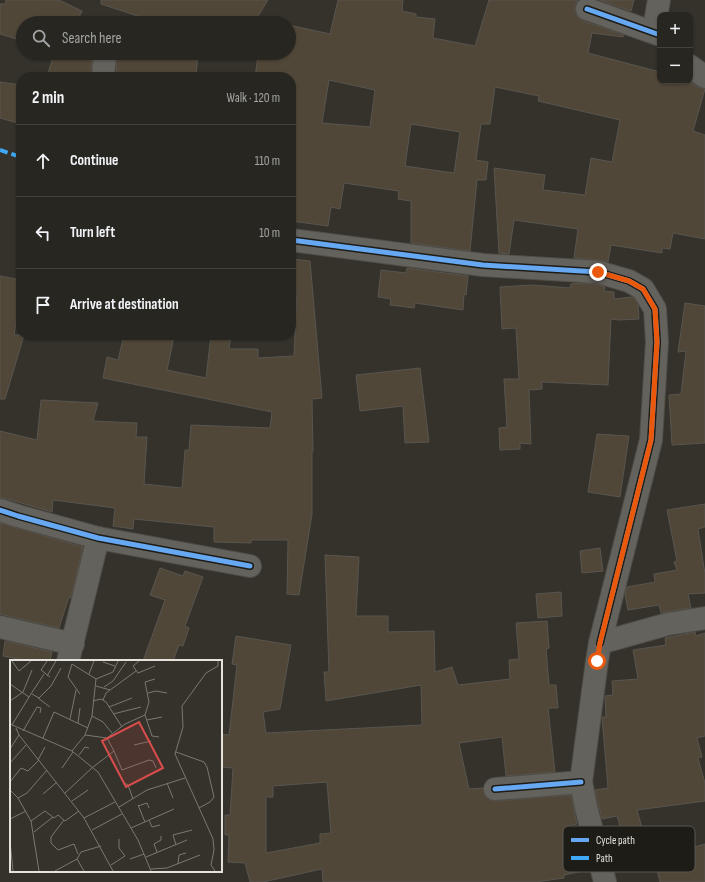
<!DOCTYPE html>
<html lang="en">
<head>
<meta charset="utf-8">
<style>
  body { margin:0; font-family:"Sofia Sans Condensed",sans-serif; background:#33322d; color:#f1f3f6 }
  .controls { position:absolute; right:12px; top:12px; display:grid; overflow:hidden; border-radius:8px; box-shadow:0 1px 3px #0004 }
  .controls button { width:36px; height:36px; display:grid; place-items:center; padding:0; border:0; border-bottom:1px solid #43433e; background:#272620; color:#f1f3f6; font:20px sans-serif }
  .stop { position:absolute; width:12px; height:12px; margin:-9px; border:3px solid #ea580c; border-radius:50%; background:#fff }
  .stop.end { background:#ea580c; border-color:#fff; box-shadow:0 1px 4px #0008 }
  .list { margin:0; padding:0; list-style:none }
  h2 { display:flex; justify-content:space-between; align-items:center; height:52px; margin:0; padding:0 16px; font-size:17px }
  h2 small { font-size:13px; font-weight:400; color:#a4a5a5 }
  .list li { display:grid; grid-template-columns:26px 1fr auto; gap:12px; align-items:center; box-sizing:border-box; height:72px; padding:0 16px; border-top:1px solid #43433e }
  .list b { display:block; font-size:15px; white-space:nowrap }
  .list em { font-size:13px; font-style:normal; color:#a4a5a5 }
  .icon { flex:none; width:22px; height:22px; fill:none; stroke:currentColor; stroke-width:2; stroke-linecap:round; stroke-linejoin:round }
  .map { position:relative; flex:none; width:705px; height:882px; overflow:hidden }
  .search { position:absolute; background:#272620; box-shadow:0 1px 3px #0004; left:16px; top:16px; width:280px; height:44px; display:flex; align-items:center; gap:10px; box-sizing:border-box; padding:0 14px; border-radius:22px; color:#a4a5a5; font-size:15px }
  .panel { position:absolute; background:#272620; box-shadow:0 1px 3px #0004; left:16px; top:72px; width:280px; height:268px; border-radius:16px }
  .map>svg:first-child { display:block }
</style>
</head>
<body>
<div class="map">
<svg width="705" height="882" viewBox="0 0 705 882">
  <rect width="100%" height="100%" fill="#34322b"/>
  <!-- building -->
  <g fill="#514739" stroke="#58554f" fill-rule="evenodd">
    <polygon points="6,0 59,0 82,11 76,23 23,23 23,41 0,34 0,4 5,4"/>
    <polygon points="101,0 268,0 257,18 279,23 159,23 101,4"/>
    <path d="M338 0H403L402 11 416 14V17L435 19 433 38 475 46 489 0H578L575 5V11L578 17 583 21 624 35 623 37 592 33 588 53 660 72V81H689L698 87 705 89 693 131 705 135V239L673 233 670 249 662 248V253L611 245 608 262 599 260 574 258 578 229 514 220 509 254 499 253 494 168 545 175 543 190 585 195 591 158 612 162 620 120 538 101 539 96 495 87 490 124H481L476 160 488 162 486 180H477L470 251 411 243V201L398 199 399 191 344 183 340 209 331 207 328 226 291 221V77H255L258 56 250 53H289V25L330 34ZM329 80 375 90 370 127 322 123ZM411 124 460 132 454 173 405 166Z"/>
    <polygon points="599,0 634,0 631,11"/>
    <polygon points="54,53 92,53 91,77 47,77"/>
    <polygon points="117,53 198,53 196,77 116,77"/>
    <polygon points="0,82 21,85 21,124 0,118"/>
    <polygon points="291,259 310,261 322,398 312,399 313,451 312,451 312,514 299,595 287,594 288,540 251,540 251,543 214,542 214,527 134,519 133,529 113,526 115,508 53,500 52,512 4,498 0,498 0,431 37,440 41,400 98,403 93,421 137,423 136,437 147,437 144,484 182,488 185,450 189,450 191,425 270,428 272,412 103,378 107,357 118,360 124,335 162,335 174,337 167,370 206,378 211,335 231,335 229,349 258,349 258,358 294,356 297,292 291,291"/>
    <polygon points="407,268 468,276 466,295 464,294 463,310 415,303 414,308 390,305 391,299 378,297 381,270 406,273"/>
    <polygon points="0,276 21,280 21,292 14,335 24,335 5,399 0,399"/>
    <polygon points="579,283 596,284 605,287 604,291 614,292 614,299 632,297 634,298 638,304 639,319 619,320 611,319 608,385 542,382 542,389 529,390 531,444 520,443 520,449 500,450 499,428 507,427 504,379 519,379 516,328 502,329 500,287 533,285 570,288 571,284"/>
    <polygon points="685,303 705,306 705,443 672,445 669,395 681,394 686,351 678,352"/>
    <polygon points="420,368 429,442 405,443 403,406 360,411 356,375"/>
    <polygon points="597,434 629,436 620,497 588,492"/>
    <polygon points="705,504 705,527 698,529 705,574 705,593 688,594 691,608 661,613 659,605 628,610 625,594 627,587 655,582 654,574 677,570 674,562 677,561 667,510"/>
    <polygon points="0,523 83,547 71,598 69,597 59,628 0,614"/>
    <polygon points="600,548 603,571 582,573 580,551"/>
    <path d="M325 555 359 557 356 616H388V632L434 631 435 672 452 667 458 685 510 679 509 660 519 659 516 623 547 621 549 648 546 649 549 685H556L558 708H548L555 772 506 776 502 737 459 743 469 789 483 788V790L485 796 490 800 496 801 571 795 577 824 571 825 583 871 564 875V878L536 882H323L322 869 263 882H250L245 863 228 862 229 835H225V815H230L233 768 221 767V734L229 735 237 665 232 664 236 636 291 645 280 709 263 712 266 733 422 725 421 685 326 701 324 672H329ZM327 782 331 833 320 834V843L266 853V797H273V786Z"/>
    <polygon points="160,568 183,576 185,571 203,577 185,626 189,628 183,646 179,645 173,661 143,661 165,600 150,595"/>
    <polygon points="561,592 562,616 538,618 536,594"/>
    <polygon points="695,632 696,636 705,633 705,736 697,738 702,757 698,758 705,783 705,801 637,810 648,849 628,854 617,816 602,819 595,790 608,788 602,717 606,717 605,696 613,695 612,681 638,679 633,650 666,645 665,638"/>
    <polygon points="5,641 52,652 50,661 28,661 3,656"/>
    <polygon points="705,844 705,882 660,882 654,858"/>
  </g>
  <g fill="none" stroke-linecap="round" stroke-linejoin="round">
    <!-- minor casing -->
    <g stroke="#504e47" stroke-width="24">
      <g id="minor">
        <polyline points="659,0 656,17 660,33"/>
        <polyline points="587,9 660,35"/>
        <polyline points="690,66 705,77"/>
        <polyline points="103,77 105,53"/>
        <polyline points="291,240 483,265 598,272 629,281 643,289 655,309 657,342 651,440 600,643"/>
        <polyline points="0,510 18,516 98,538 250,566"/>
        <polyline points="0,627 73,644"/>
        <polyline points="68,661 98,538"/>
        <polyline points="495,789 581,782"/>
        <polyline points="605,882 586,807 581,782 597,661 600,643 668,624 705,618"/>
      </g>
    </g>
    <!-- minor -->
    <use href="#minor" stroke="#64625d" stroke-width="22"/>
    <!-- quiet -->
    <polyline stroke="#3fa9f5" stroke-width="4" stroke-dasharray="8 4" stroke-linecap="butt" points="0,150 21,157"/>
    <!-- cycleway casing -->
    <g stroke="#1e1c16" stroke-width="8">
      <g id="cycleway">
        <polyline points="587,9 660,35"/>
        <polyline points="291,240 483,265 598,272 629,281 643,289 655,309 657,342 651,440 600,643"/>
        <polyline points="0,510 18,516 98,538 250,566"/>
        <polyline points="495,789 581,782"/>
      </g>
    </g>
    <!-- cycleway -->
    <use href="#cycleway" stroke="#66a8f1" stroke-width="5"/>
  </g>
  <g fill="none" stroke-linecap="round" stroke-linejoin="round">
    <!-- route -->
    <polyline stroke="#ea580c" stroke-width="5" points="597,661 600,643 651,440 657,342 655,309 643,289 629,281 598,272"/>
  </g>
  <!-- overview -->
  <g transform="translate(10 660)">
    <rect width="212" height="212" fill="#34322b"/>
    <path fill="none" stroke="#7a7871" stroke-width="1" d="M2 1 9 11 21 1M37 1 31 10 40 17M129 1 123 6 128 13 145 6M93 2 105 6M79 14 84 1M37 16 46 1M0 24 19 37 34 14M86 26 100 30M94 27 103 21 116 2M138 33 146 31 157 33M22 34 29 38 41 26 51 8M70 34 58 17 62 4 86 19M28 38 40 47M93 40 96 33 126 11M0 41 13 32 22 10M83 41 91 39 96 42 112 67M99 47 122 38M103 54 131 47M135 55 142 76 149 77M82 56 93 62 102 73M60 59 66 30M137 60 152 57M68 63 70 48M0 64 62 91 88 112 128 180 141 211M2 65 19 37M6 68 9 75 74 158 103 211M13 71 27 47 31 48 30 53M75 75 97 78 115 64 135 55 139 42 135 22 145 19M33 78 44 52 78 68M124 85 141 81M0 89 9 75M62 91 75 75 82 56 86 19 103 12 108 1M104 91 112 110 139 100 143 101 146 108M166 92 194 102 197 107 204 137 200 142 189 148M69 95 75 87 79 88M28 100 35 87M0 103 16 85M52 108 63 92M0 122 11 108 18 111 29 100M114 123 118 125 123 139M157 123 163 138M0 130 8 138 21 161 29 211M55 133 83 107 104 91 97 78M33 134 47 122M8 138 17 133 37 110M62 141 78 130M128 145 135 162M128 146 137 143 139 148M109 147 137 130 175 118M74 158 105 142M0 159 16 151M54 160 41 177V183L48 190 64 184 68 194M139 160 142 167 150 165M21 161 35 151 44 158 48 155 55 161 69 151M121 168 164 149M82 170 112 154M24 172 43 157M0 181 3 211M166 185 163 175 182 170M147 192 144 184 151 180V176M136 197 177 180M67 199 74 211M120 199 134 194M168 204 169 195 176 193M101 205 115 196 109 188V179M141 209 157 208 190 195M45 211 67 199 71 192 91 186M205 211 201 205 204 190 203 179 165 94 173 67 172 46 196 13 208 6V1"/>
    <path fill="#d94d4c" fill-opacity="0.15" stroke="#d94d4c" stroke-width="2" d="M129 62 153 108 116 127 92 81Z"/>
    <rect width="212" height="212" fill="none" stroke="#e4e2da" stroke-width="2"/>
  </g>
  <!-- legend -->
  <rect x="563" y="826" width="132" height="46" rx="6" fill="#1e1c16" stroke="#595751" stroke-width="1"/>
  <rect x="571" y="838" width="18" height="4" fill="#66a8f1"/>
  <rect x="571" y="856" width="18" height="4" fill="#3fa9f5"/>
  <g font-size="11" fill="#e4e2da">
    <text x="596" y="844">Cycle path</text>
    <text x="596" y="862">Path</text>
  </g>
</svg>
<div class="controls">
<button>+</button>
<button>−</button>
</div>
<div class="stop" style="left:597px;top:661px"></div>
<div class="stop end" style="left:598px;top:272px"></div>
<div class="search"><svg class="icon" aria-label="search" viewBox="0 0 24 24"><circle cx="10" cy="10" r="6"/><path d="M15 15l6 6"/></svg>Search here</div>
<section class="panel">
<h2>2 min<small>Walk · 120 m</small></h2>
<ul class="list">
<li><svg class="icon" aria-label="ahead" viewBox="0 0 24 24"><path d="M12 20V5M6 11l6-6 6 6"/></svg><div><b>Continue</b></div><em>110 m</em></li>
<li><svg class="icon" aria-label="left" viewBox="0 0 24 24"><path d="M17 20v-9H6M10 6l-5 5 5 5"/></svg><div><b>Turn left</b></div><em>10 m</em></li>
<li><svg class="icon" aria-label="arrive" viewBox="0 0 24 24"><path d="M6 21V4h12l-3 4 3 4H6"/></svg><div><b>Arrive at destination</b></div></li>
</ul>
</section>
</div>
</body>
</html>
